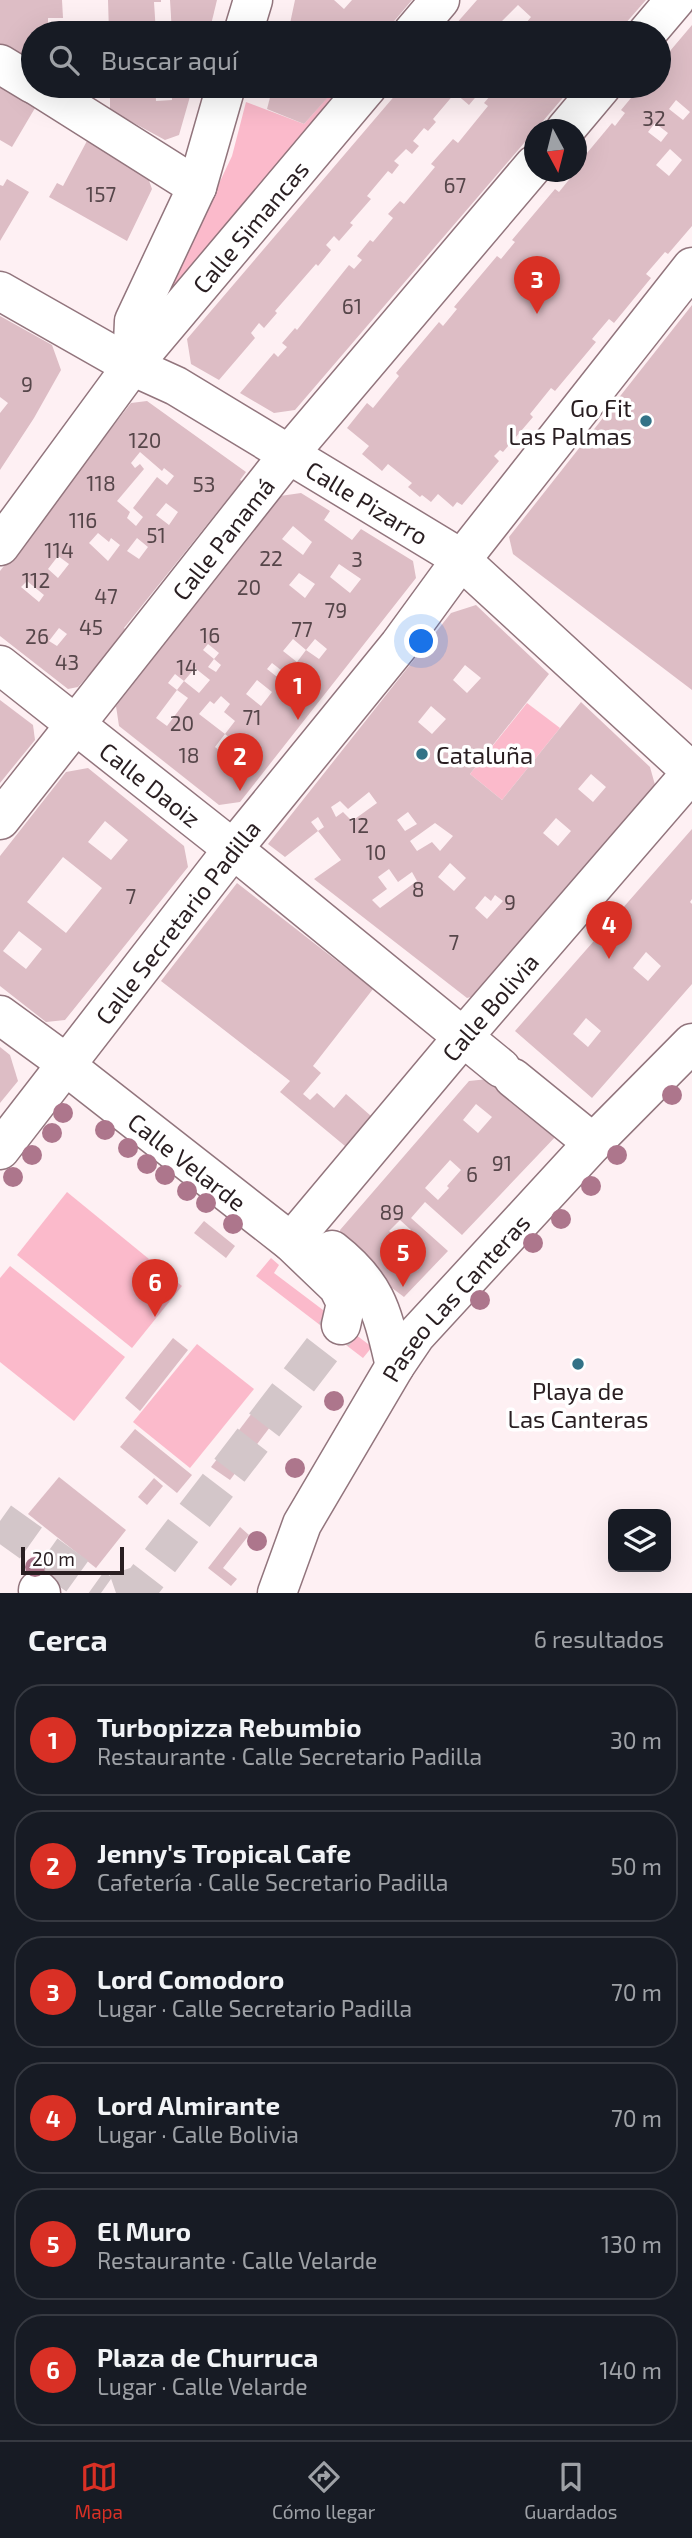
<!DOCTYPE html>
<html lang="es">
<head>
<meta charset="utf-8">
<style>
  body { margin:0; font-family:"Exo 2",sans-serif; background:#242831; color:#f1f3f6 }
  .controls { position:absolute; right:21px; bottom:21px; display:grid; overflow:hidden; border-radius:14px; box-shadow:0 7px 28px #0002 }
  .controls button { width:63px; height:63px; display:grid; place-items:center; padding:0; border:0; border-bottom:2px solid #363941; background:#171b24; color:#f1f3f6; font:35px sans-serif }
  .compass { position:absolute; left:524px; top:119px; width:63px; height:63px; border-radius:50%; background:#171b24; box-shadow:0 7px 28px #0002; rotate:173deg }
  .scale { position:absolute; left:21px; bottom:18px; width:103px; box-sizing:border-box; padding-left:7px; border:4px solid #291e21; border-top:0; font-size:19px; line-height:24px; white-space:nowrap; color:#291e21; -webkit-text-stroke:5px #fff; paint-order:stroke }
  .you { position:absolute; left:422px; top:642px; width:24px; height:24px; margin:-18px; border:5px solid #fff; border-radius:50%; background:#1a73e8; box-shadow:0 0 0 10px #1a73e833 }
  .badge { display:grid; place-items:center; width:46px; height:46px; border-radius:50%; background:#d93025; color:#fff; font-size:23px; font-weight:700 }
  .pin { position:absolute; translate:-50% -58px; filter:drop-shadow(0 2px 4px #0008) }
  .pin::after { content:''; position:absolute; top:37px; width:24px; height:21px; background:inherit; clip-path:polygon(0 0,100% 0,50% 100%) }
  .list { margin:0; padding:0; list-style:none }
  h2 { display:flex; justify-content:space-between; align-items:center; height:91px; margin:0; padding:0 28px; font-size:30px }
  h2 small { font-size:23px; font-weight:400; color:#9ea1a6 }
  .list li { display:grid; grid-template-columns:46px 1fr auto; gap:21px; align-items:center; box-sizing:border-box; height:112px; margin:0 14px 14px; padding:0 14px; border:2px solid #363941; border-radius:28px }
  .list b { display:block; font-size:26px; white-space:nowrap }
  .list p { margin:0; font-size:23px; white-space:nowrap; color:#9ea1a6 }
  .list em { font-size:23px; font-style:normal; color:#9ea1a6 }
  .icon { flex:none; width:38px; height:38px; fill:none; stroke:currentColor; stroke-width:2; stroke-linecap:round; stroke-linejoin:round }
  .map { position:relative; flex:none; width:692px; height:1593px; overflow:hidden }
  .search { position:absolute; background:#171b24; box-shadow:0 7px 28px #0002; left:21px; right:21px; top:21px; height:77px; display:flex; align-items:center; gap:18px; box-sizing:border-box; padding:0 24px; border-radius:38px; color:#9ea1a6; font-size:26px }
  .sheet { height:847px; background:#171b24 }
  nav { display:flex; justify-content:space-around; align-items:center; box-sizing:border-box; height:98px; border-top:2px solid #363941; background:#171b24; font-size:19px; color:#9ea1a6 }
  nav a { display:grid; justify-items:center; gap:4px }
  nav .on { color:#d93025 }
  .map>svg:first-child { display:block }
</style>
</head>
<body>
<div class="map">
<svg width="692" height="1593" viewBox="0 0 692 1593">
  <rect width="100%" height="100%" fill="#fef0f3"/>
  <!-- green -->
  <g fill="#fbbacb">
    <polygon points="334,90 345,102 172,291 171,285 232,156 246,102 304,124"/>
    <polygon points="527,703 560,728 502,800 470,774"/>
    <polygon points="67,1192 182,1286 132,1348 17,1255"/>
    <polygon points="271,1258 279,1265 274,1273 372,1347 363,1358 256,1276"/>
    <polygon points="10,1266 125,1357 74,1421 0,1362 0,1278"/>
    <polygon points="197,1344 254,1389 190,1468 133,1422"/>
  </g>
  <!-- building -->
  <g fill="#ddbdc5" fill-rule="evenodd">
    <polygon points="0,0 62,0 63,18 48,18 48,33 33,33 31,53 9,53 0,47"/>
    <polygon points="108,0 161,0 161,2 154,2 156,33 109,33"/>
    <polygon points="170,0 217,0 209,33 172,33"/>
    <polygon points="295,0 334,0 344,9 352,0 412,0 384,33 288,33"/>
    <polygon points="477,0 646,0 617,33 513,33 523,21 526,23 531,17 518,5 499,24 510,33 448,33"/>
    <path d="M692 25V226L668 254 665 252 646 274 651 278 614 323 609 319 592 339 596 342 555 391 551 388 530 414 533 417 503 452 500 450 494 456 499 461 462 505 457 502 453 507 438 494 431 502 422 495 420 497 408 487 412 483 388 464 382 471 362 454 369 446 347 428 367 403 373 408 399 376 396 373 439 322 443 326 457 309 454 307 497 256 501 259 515 242 512 240 555 189 559 192 572 176 569 174 571 172H577V165L612 123 615 126 625 113 621 110 641 86H659V64ZM676 100 690 112 683 120 669 109ZM655 123 668 133 661 142 648 132ZM670 149 682 160 669 176 656 165Z"/>
    <polygon points="110,86 155,86 156,101 172,100 171,86 193,86 179,135 165,140 110,110"/>
    <polygon points="273,86 338,86 304,124 267,109"/>
    <polygon points="403,86 485,86 469,105 455,93 433,119 436,122 428,131 424,128 413,141 419,146 412,154 406,149 394,161 399,165 392,174 388,171 367,196 371,199 350,223 353,225 339,241 334,236 326,245 331,250 318,266 316,264 275,311 277,313 264,328 259,323 251,333 255,338 219,380 191,364 187,339"/>
    <polygon points="492,86 573,86 295,410 274,413 240,393 274,353 278,357 287,347 282,343 295,328 297,330 349,265 354,269 362,260 357,256 370,240 373,242 393,218 388,214 400,201 404,204 435,167 431,164 453,139 458,143 488,106 484,103 496,89"/>
    <polygon points="0,87 35,108 12,147 0,140"/>
    <polygon points="88,139 147,175 152,189 127,241 49,197 57,183 63,186"/>
    <polygon points="7,179 29,192 0,241 0,185 3,186"/>
    <polygon points="692,305 692,690 513,554 509,537"/>
    <polygon points="0,316 52,345 61,370 34,418 0,470 0,413 8,403 0,397"/>
    <path d="M147 401 246 472 240 480 242 481 124 628 125 629 101 661 78 687 68 689 0 636V571L131 403ZM140 452 162 471 164 468 174 476 167 485 157 477 133 508 143 517 136 526 127 518 130 512 117 501 144 469 140 464 135 468 131 463ZM166 503 178 512 169 525 156 515ZM98 533 109 542 111 538 120 545 108 561 89 543ZM137 538 148 547 139 559 127 551ZM58 556 69 564 58 578 48 569ZM27 581 44 595 39 602 21 587ZM59 628 67 634 57 646 49 641Z"/>
    <path d="M301 493 330 511 324 520 352 540 361 529 413 561 416 578 240 802 219 805 119 726 116 706 280 496ZM293 526 312 542 303 555 282 539ZM339 564 361 579 350 593 330 577ZM299 573 315 584 305 598 289 585ZM293 639 306 650 297 662 283 651ZM315 639 327 649 319 659 306 650ZM208 644 219 653 214 659 221 665 216 672 208 667 214 659 203 650ZM272 663 286 674 281 680 267 669ZM195 668 210 680 199 693 184 681 177 690 188 698 167 726 156 718 177 690 168 683 175 674 184 681ZM257 680 272 692 261 706 246 694ZM221 696 230 704 224 712 235 721 225 734 237 743 227 756 215 747 225 734 199 714 210 701 214 704Z"/>
    <path d="M476 605 549 674 470 774 502 800 581 702 650 767 657 792 479 995 467 998 314 879 341 860 318 831 324 827 318 817 311 822 318 831 285 857 268 844 451 613ZM465 665 481 678 467 693 453 680ZM431 706 446 719 432 734 418 722ZM591 774 606 787 593 802 578 789ZM369 792 377 803 352 821 343 812 336 817 331 807 340 801 348 809ZM408 812 417 824 405 831 397 820ZM556 818 571 831 558 846 543 833ZM435 823 453 836 440 851 432 842 417 851 410 841ZM450 863 466 878 454 891 438 877ZM389 869 398 882 412 872 417 881 380 908 372 900 387 889 378 877ZM495 895 503 901 487 919 475 908 485 896 491 901Z"/>
    <polygon points="0,700 33,725 35,740 0,783"/>
    <path d="M88 768 184 846 188 867 65 1020 46 1022 0 986V856L66 772ZM105 821 128 840 111 860 88 842ZM63 857 102 888 66 933 27 902ZM19 931 42 949 26 969 3 951Z"/>
    <path d="M692 829V899L690 902 692 904V984L592 1098 515 1031ZM646 952 661 966 648 981 633 968ZM586 1018 601 1031 588 1047 573 1034Z"/>
    <polygon points="237,883 373,989 313,1066 321,1073 303,1094 310,1100 317,1093 334,1108 346,1094 371,1116 345,1146 280,1092 290,1081 161,981"/>
    <polygon points="0,1047 10,1055 18,1081 0,1103"/>
    <path d="M488 1079 558 1134 462 1235 425 1202 411 1218 448 1251 404 1297 343 1251 340 1230 469 1081ZM476 1104 492 1117 478 1133 463 1120ZM450 1160 461 1170 447 1186 449 1188 438 1200 425 1188ZM400 1220 411 1230 401 1241 389 1231Z"/>
    <polygon points="204,1221 235,1246 226,1258 194,1233"/>
    <polygon points="173,1338 188,1350 140,1411 125,1398"/>
    <polygon points="258,1405 276,1419 230,1480 211,1467"/>
    <polygon points="135,1429 192,1475 177,1493 120,1447"/>
    <polygon points="59,1477 126,1530 96,1568 28,1514"/>
    <polygon points="154,1478 163,1486 147,1505 138,1497"/>
    <polygon points="240,1527 249,1535 223,1568 237,1579 231,1586 208,1568"/>
  </g>
  <g fill="none" stroke-linecap="round" stroke-linejoin="round">
    <!-- minor-tunnel -->
    <g stroke="#d3c6c9" stroke-width="38" stroke-dasharray="38 19" stroke-linecap="butt">
      <polyline points="0,1521 101,1593"/>
      <polyline points="116,1593 142,1584 341,1325"/>
    </g>
    <!-- minor casing -->
    <g stroke="#92757d" stroke-width="41">
      <g id="minor">
        <polyline points="243,33 253,0"/>
        <polyline points="412,33 440,0"/>
        <polyline points="647,33 675,0"/>
        <polyline points="0,64 33,84"/>
        <polyline points="37,86 197,187"/>
        <polyline points="565,130 602,86"/>
        <path id="s1" d="M0 291 132 366 176 386 447 550 461 560 692 772"/>
        <polyline points="132,366 134,321 197,187 226,86"/>
        <path id="s2" d="M0 546 132 366 368 86"/>
        <path id="s3" d="M0 665 233 849 501 1068"/>
        <path id="s4" d="M0 820 289 454 534 165"/>
        <path id="s5" d="M0 1015 52 1053 66 1066 291 1242 338 1287 346 1303 341 1325"/>
        <polyline points="513,1078 593,1143"/>
        <path id="s6" d="M0 1150 233 849 399 645 461 560 692 267"/>
        <path id="s7" d="M291 1242 463 1037 692 772"/>
        <path d="M332 1250C378 1286 382 1312 395 1366"/>
        <polyline points="38,1590 41,1593"/>
        <path id="s8" d="M277 1593 302 1524 395 1366 416 1335 593 1143 692 1043"/>
      </g>
    </g>
    <!-- minor -->
    <use href="#minor" stroke="#fff" stroke-width="38"/>
  </g>
  <!-- trees -->
  <g fill="#ad768c">
    <circle cx="672" cy="1095" r="10"/>
    <circle cx="63" cy="1113" r="10"/>
    <circle cx="105" cy="1130" r="10"/>
    <circle cx="52" cy="1133" r="10"/>
    <circle cx="128" cy="1148" r="10"/>
    <circle cx="32" cy="1155" r="10"/>
    <circle cx="617" cy="1155" r="10"/>
    <circle cx="147" cy="1164" r="10"/>
    <circle cx="165" cy="1175" r="10"/>
    <circle cx="13" cy="1177" r="10"/>
    <circle cx="591" cy="1186" r="10"/>
    <circle cx="187" cy="1191" r="10"/>
    <circle cx="206" cy="1203" r="10"/>
    <circle cx="561" cy="1219" r="10"/>
    <circle cx="233" cy="1224" r="10"/>
    <circle cx="533" cy="1243" r="10"/>
    <circle cx="480" cy="1300" r="10"/>
    <circle cx="334" cy="1401" r="10"/>
    <circle cx="295" cy="1468" r="10"/>
    <circle cx="257" cy="1541" r="10"/>
    <circle cx="35" cy="1567" r="10"/>
  </g>
  <!-- markers -->
  <g fill="#337287" stroke="#fff" stroke-width="2.5">
    <circle cx="646" cy="421" r="7"/>
    <circle cx="422" cy="754" r="7"/>
    <circle cx="578" cy="1364" r="7"/>
  </g>
  <g text-anchor="middle" dominant-baseline="central" stroke-width="7" stroke-linejoin="round" paint-order="stroke">
    <!-- number labels -->
    <g font-size="21" fill="#56464a">
      <text x="654" y="117">32</text>
      <text x="455" y="184">67</text>
      <text x="101" y="193">157</text>
      <text x="352" y="305">61</text>
      <text x="27" y="383">9</text>
      <text x="145" y="439">120</text>
      <text x="101" y="482">118</text>
      <text x="204" y="483">53</text>
      <text x="83" y="519">116</text>
      <text x="156" y="534">51</text>
      <text x="59" y="549">114</text>
      <text x="271" y="557">22</text>
      <text x="357" y="558">3</text>
      <text x="36" y="579">112</text>
      <text x="249" y="586">20</text>
      <text x="106" y="595">47</text>
      <text x="336" y="609">79</text>
      <text x="91" y="626">45</text>
      <text x="302" y="628">77</text>
      <text x="210" y="634">16</text>
      <text x="37" y="635">26</text>
      <text x="67" y="661">43</text>
      <text x="187" y="666">14</text>
      <text x="252" y="716">71</text>
      <text x="182" y="722">20</text>
      <text x="189" y="754">18</text>
      <text x="359" y="824">12</text>
      <text x="376" y="851">10</text>
      <text x="418" y="888">8</text>
      <text x="131" y="895">7</text>
      <text x="510" y="901">9</text>
      <text x="454" y="941">7</text>
      <text x="502" y="1162">91</text>
      <text x="472" y="1173">6</text>
      <text x="392" y="1211">89</text>
    </g>
    <!-- street labels -->
    <g font-size="24" fill="#291e21" stroke="#fff">
      <text stroke="none"><textPath href="#s2" startOffset="406">Calle Simancas</textPath></text>
      <text stroke="none"><textPath href="#s1" startOffset="424">Calle Pizarro</textPath></text>
      <text stroke="none"><textPath href="#s4" startOffset="359">Calle Panamá</textPath></text>
      <text stroke="none"><textPath href="#s3" startOffset="192">Calle Daoiz</textPath></text>
      <text stroke="none"><textPath href="#s6" startOffset="289">Calle Secretario Padilla</textPath></text>
      <text stroke="none"><textPath href="#s7" startOffset="308">Calle Bolivia</textPath></text>
      <text stroke="none"><textPath href="#s5" startOffset="238">Calle Velarde</textPath></text>
      <text stroke="none"><textPath href="#s8" startOffset="348">Paseo Las Canteras</textPath></text>
    </g>
    <!-- poi labels -->
    <g font-size="24" fill="#291e21" stroke="#fff" text-anchor="end">
      <text x="632" y="407">Go Fit<tspan x="632" dy="28">Las Palmas</tspan></text>
      <text x="436" y="754" text-anchor="start">Cataluña</text>
      <text x="578" y="1390" text-anchor="middle">Playa de<tspan x="578" dy="28">Las Canteras</tspan></text>
    </g>
  </g>
</svg>
<div class="controls">
<button><svg class="icon" aria-label="layers" viewBox="0 0 24 24"><path d="M12 4l9 5-9 5-9-5zM3 14l9 5 9-5"/></svg></button>
</div>
<svg class="compass" viewBox="-18 -18 36 36"><path d="M0-13l5 13h-10z" fill="#e53935"/><path d="M0 13l5-13h-10z" fill="#9ea1a6"/></svg>
<div class="scale">20 m</div>
<div class="you"></div>
<div class="pin badge" style="left:298px;top:720px">1</div>
<div class="pin badge" style="left:240px;top:791px">2</div>
<div class="pin badge" style="left:537px;top:314px">3</div>
<div class="pin badge" style="left:609px;top:959px">4</div>
<div class="pin badge" style="left:403px;top:1287px">5</div>
<div class="pin badge" style="left:155px;top:1317px">6</div>
<div class="search"><svg class="icon" aria-label="search" viewBox="0 0 24 24"><circle cx="10" cy="10" r="6"/><path d="M15 15l6 6"/></svg>Buscar aquí</div>
</div>
<section class="sheet">
<h2>Cerca<small>6 resultados</small></h2>
<ul class="list">
<li><span class="badge">1</span><div><b>Turbopizza Rebumbio</b><p>Restaurante · Calle Secretario Padilla</p></div><em>30 m</em></li>
<li><span class="badge">2</span><div><b>Jenny's Tropical Cafe</b><p>Cafetería · Calle Secretario Padilla</p></div><em>50 m</em></li>
<li><span class="badge">3</span><div><b>Lord Comodoro</b><p>Lugar · Calle Secretario Padilla</p></div><em>70 m</em></li>
<li><span class="badge">4</span><div><b>Lord Almirante</b><p>Lugar · Calle Bolivia</p></div><em>70 m</em></li>
<li><span class="badge">5</span><div><b>El Muro</b><p>Restaurante · Calle Velarde</p></div><em>130 m</em></li>
<li><span class="badge">6</span><div><b>Plaza de Churruca</b><p>Lugar · Calle Velarde</p></div><em>140 m</em></li>
</ul>
</section>
<nav>
<a class="on"><svg class="icon" aria-label="map" viewBox="0 0 24 24"><path d="M3 6l6-2 6 2 6-2v14l-6 2-6-2-6 2zM9 4v14M15 6v14"/></svg>Mapa</a>
<a><svg class="icon" aria-label="directions" viewBox="0 0 24 24"><path d="M12 3l9 9-9 9-9-9zM9 14v-3h6M13 9l2 2-2 2"/></svg>Cómo llegar</a>
<a><svg class="icon" aria-label="saved" viewBox="0 0 24 24"><path d="M7 4h10v16l-5-4-5 4z"/></svg>Guardados</a>
</nav>
</body>
</html>
